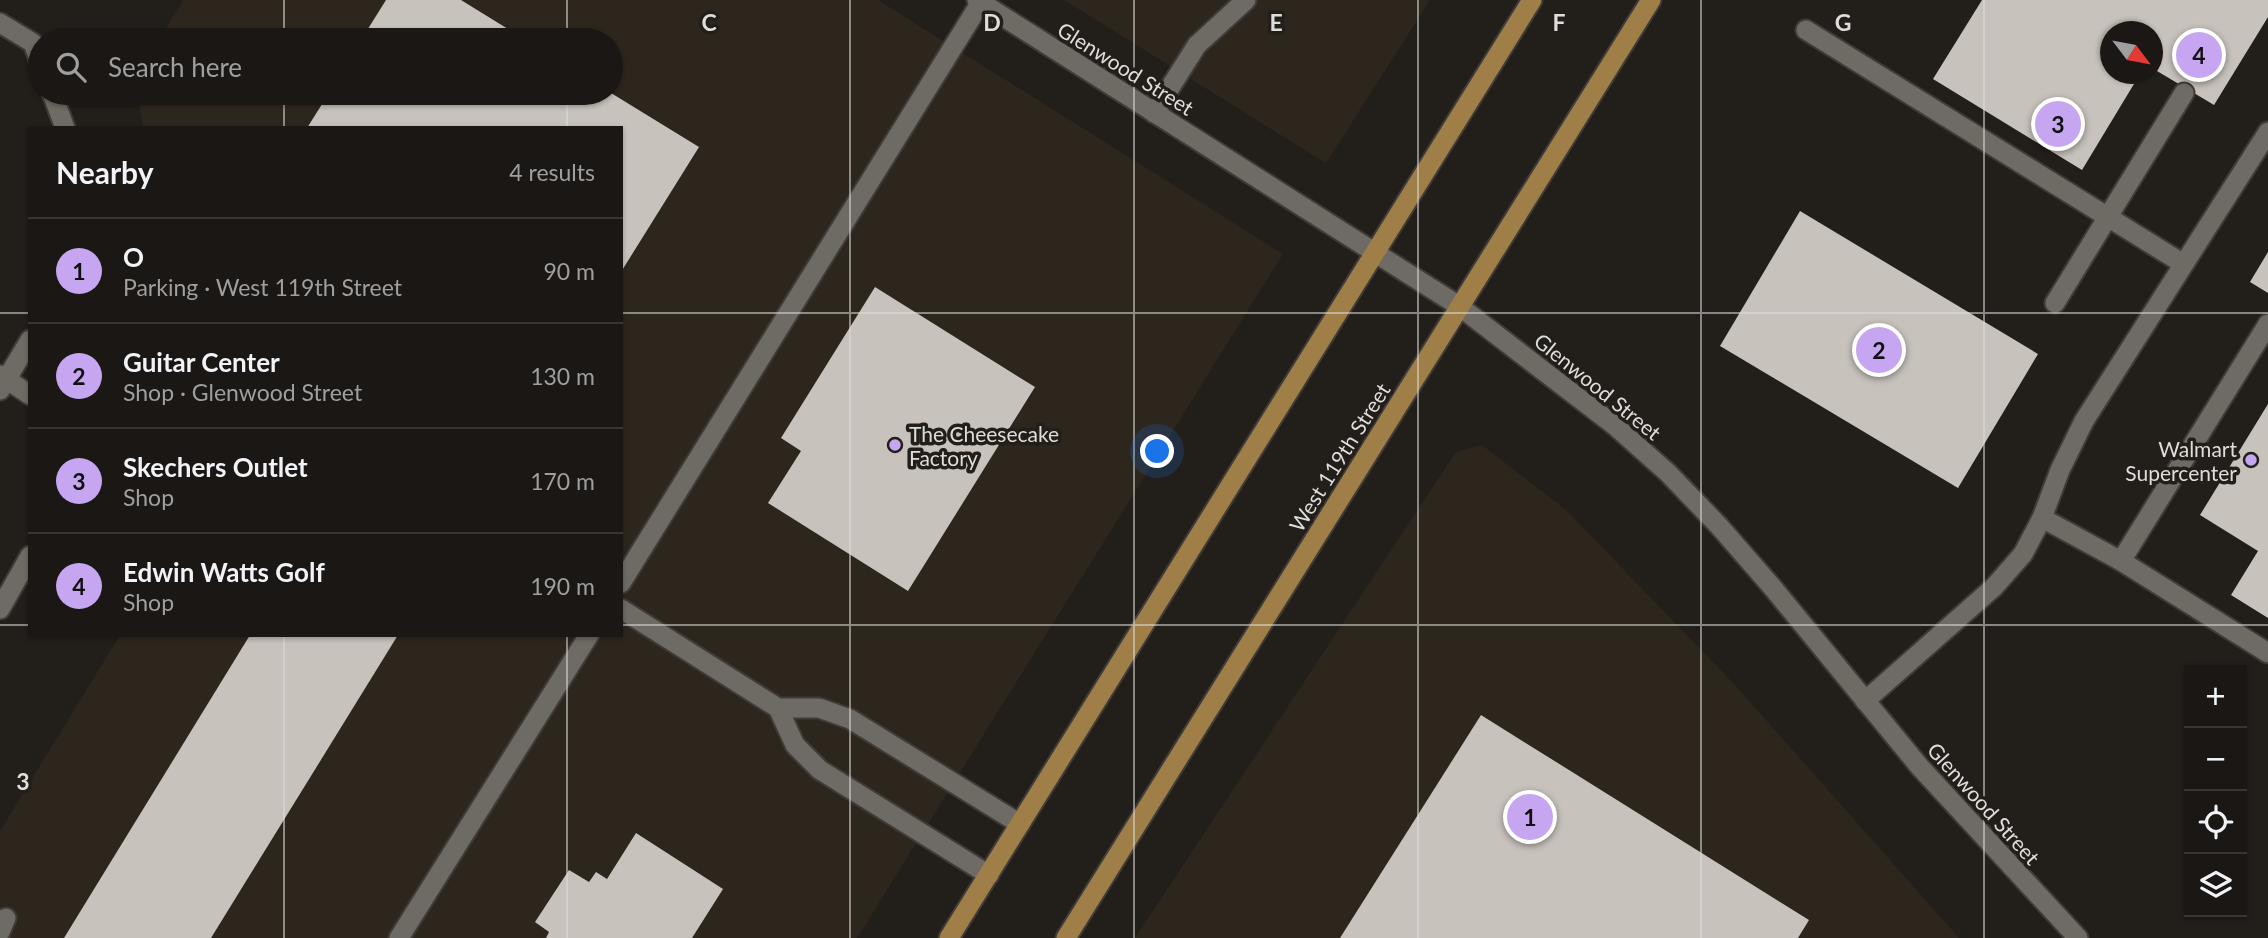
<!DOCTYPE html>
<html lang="en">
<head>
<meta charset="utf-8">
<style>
  body { margin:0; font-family:Lato,sans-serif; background:#272422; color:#f1f3f6 }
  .controls { position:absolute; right:21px; bottom:21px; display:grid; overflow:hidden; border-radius:0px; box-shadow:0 2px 5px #0004 }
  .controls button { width:63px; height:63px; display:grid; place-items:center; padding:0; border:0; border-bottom:2px solid #383634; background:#1a1714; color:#f1f3f6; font:35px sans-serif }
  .compass { position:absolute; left:2100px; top:21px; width:63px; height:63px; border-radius:50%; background:#1a1714; box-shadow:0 2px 5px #0004; rotate:122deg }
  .you { position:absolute; left:1158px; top:452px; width:24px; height:24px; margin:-18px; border:5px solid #fff; border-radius:50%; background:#1a73e8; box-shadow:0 0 0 10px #1a73e833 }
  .badge { display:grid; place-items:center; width:46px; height:46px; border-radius:50%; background:#c6a6f0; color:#111; font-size:23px; font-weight:700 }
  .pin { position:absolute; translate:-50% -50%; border:4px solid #fff; box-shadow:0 2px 7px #0006 }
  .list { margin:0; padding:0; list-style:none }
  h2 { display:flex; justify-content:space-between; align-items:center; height:91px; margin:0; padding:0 28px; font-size:30px }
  h2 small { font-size:23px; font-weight:400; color:#9f9fa0 }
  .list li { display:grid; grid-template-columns:46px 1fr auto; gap:21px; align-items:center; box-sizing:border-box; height:105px; padding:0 28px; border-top:2px solid #383634 }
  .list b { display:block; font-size:26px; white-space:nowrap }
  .list p { margin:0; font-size:23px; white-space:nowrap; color:#9f9fa0 }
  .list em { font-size:23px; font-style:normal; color:#9f9fa0 }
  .icon { flex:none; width:38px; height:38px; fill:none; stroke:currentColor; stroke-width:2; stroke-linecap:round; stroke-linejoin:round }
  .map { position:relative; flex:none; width:2268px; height:938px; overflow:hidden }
  .search { position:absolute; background:#1a1714; box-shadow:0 2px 5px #0004; left:28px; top:28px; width:595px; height:77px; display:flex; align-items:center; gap:18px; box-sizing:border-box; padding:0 24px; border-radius:38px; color:#9f9fa0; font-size:26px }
  .panel { position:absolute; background:#1a1714; box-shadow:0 2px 5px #0004; left:28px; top:126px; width:595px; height:511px; border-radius:0px }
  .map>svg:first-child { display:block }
</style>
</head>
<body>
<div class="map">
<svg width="2268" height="938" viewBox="0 0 2268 938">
  <rect width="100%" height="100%" fill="#221f1a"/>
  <!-- built -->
  <g fill="#2d261c">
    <polygon points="183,0 878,0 1283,254 857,938 0,938 0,831 120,635 621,635 621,128 143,128 137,93 611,93 611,40 159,40"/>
    <polygon points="1064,0 1430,0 1326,163"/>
    <polygon points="1482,445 1566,510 1736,686 1959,938 1135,938 1456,452"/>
  </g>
  <!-- building -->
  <g fill="#c7c2bc">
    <polygon points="386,0 461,0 526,40 361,40"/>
    <polygon points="1982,0 2268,0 2268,17 2214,105 2152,68 2152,32 2110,32 2110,74 2140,74 2082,170 1933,79"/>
    <polygon points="329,93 611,93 699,147 621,272 621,128 307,128"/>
    <polygon points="1800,211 2038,354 1958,488 1720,346"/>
    <polygon points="2268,252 2268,293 2250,282"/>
    <polygon points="875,287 1035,387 908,591 768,503 801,451 781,438"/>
    <polygon points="2268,404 2268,618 2231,595 2258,551 2200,515"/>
    <polygon points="250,635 398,635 211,938 64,938"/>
    <polygon points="1481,715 1809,920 1798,938 1340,938"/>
    <polygon points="636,833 723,889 692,938 546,938 549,932 535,922 569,870 589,882 596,872 607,879"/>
  </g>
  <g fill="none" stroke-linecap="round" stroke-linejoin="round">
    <!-- service casing -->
    <g stroke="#3e3b38" stroke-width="23">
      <g id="service">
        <polyline points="0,23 33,43 40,62"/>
        <polyline points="1806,30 2182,263"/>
        <polyline points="52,93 65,128"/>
        <polyline points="1154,113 1197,45 1246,0"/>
        <polyline points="2055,303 2184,93"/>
        <polyline points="0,375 30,395"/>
        <polyline points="0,390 30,340"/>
        <polyline points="2042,518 2121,561 2268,653"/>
        <polyline points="2121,561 2268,324"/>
        <polyline points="621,583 981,2"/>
        <polyline points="0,609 30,556"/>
        <polyline points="621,609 778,708 819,708 850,719 1020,824"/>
        <polyline points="1865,701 1994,587 2023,554 2042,518 2060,470 2084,421 2268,132"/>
        <polyline points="778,708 795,745 820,770 989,875"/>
        <polyline points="0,932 6,918"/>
        <polyline points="399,938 589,635"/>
      </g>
    </g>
    <!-- minor casing -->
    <g stroke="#3e3b38" stroke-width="23">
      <polyline id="minor" points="977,0 1459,306 1614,425 1668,473 1719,526 1773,588 1919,766 2078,938"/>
    </g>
    <!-- primary casing -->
    <g stroke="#3e3b38" stroke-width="23">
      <g id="primary">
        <polyline points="949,938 1532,0"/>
        <polyline points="1066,938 1651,0"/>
      </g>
    </g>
    <!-- service -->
    <use href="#service" stroke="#6e6a64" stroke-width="19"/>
    <!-- minor -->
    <use href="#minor" stroke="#6e6a64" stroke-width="19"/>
    <!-- primary -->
    <use href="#primary" stroke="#9f7f47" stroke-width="19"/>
  </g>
  <!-- grid -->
  <path fill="none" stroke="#dfddda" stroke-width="2" stroke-opacity="0.55" d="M284 0V40M567 0V40M850 0V938M1134 0V938M1418 0V938M1701 0V938M1984 0V938M284 93V128M567 93V128M0 313H30M621 313H2268M0 625H30M621 625H2268M284 635V938M567 635V938"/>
  <!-- markers -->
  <g fill="#c6a6f0" stroke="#221f1a" stroke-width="2.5">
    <circle cx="895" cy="445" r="7"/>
    <circle cx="2251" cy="460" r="7"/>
  </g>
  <g text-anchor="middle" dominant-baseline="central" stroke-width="7" stroke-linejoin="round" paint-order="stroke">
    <!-- street labels -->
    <g font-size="21" fill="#dfddda" stroke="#221f1a">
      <text transform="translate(1126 68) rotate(32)">Glenwood Street</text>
      <text transform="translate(1598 386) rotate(39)">Glenwood Street</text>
      <text transform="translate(1339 457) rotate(-58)">West 119th Street</text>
      <text transform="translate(1984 803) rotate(48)">Glenwood Street</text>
    </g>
    <!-- poi labels -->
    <g font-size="21" fill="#dfddda" stroke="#221f1a" text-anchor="start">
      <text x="909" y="433">The Cheesecake<tspan x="909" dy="24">Factory</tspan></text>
      <text x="2237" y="448" text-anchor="end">Walmart<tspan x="2237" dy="24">Supercenter</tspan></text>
    </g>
  </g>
  <g font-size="23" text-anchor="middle" font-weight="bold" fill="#dfddda" stroke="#221f1a" stroke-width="7" stroke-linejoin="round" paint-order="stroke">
    <text x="709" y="31">C</text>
    <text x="992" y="31">D</text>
    <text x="1276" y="31">E</text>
    <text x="1559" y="31">F</text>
    <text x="1843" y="31">G</text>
    <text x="23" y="790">3</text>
  </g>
</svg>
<div class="controls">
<button>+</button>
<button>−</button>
<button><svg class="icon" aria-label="locate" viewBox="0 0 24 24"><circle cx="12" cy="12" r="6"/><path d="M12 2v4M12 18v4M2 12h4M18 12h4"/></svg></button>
<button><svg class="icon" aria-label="layers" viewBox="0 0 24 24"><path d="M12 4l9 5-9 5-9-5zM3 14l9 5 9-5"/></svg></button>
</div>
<svg class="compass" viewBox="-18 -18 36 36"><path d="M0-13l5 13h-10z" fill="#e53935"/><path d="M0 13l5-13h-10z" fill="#9f9fa0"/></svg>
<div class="you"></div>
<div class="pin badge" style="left:1530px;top:817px">1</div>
<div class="pin badge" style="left:1879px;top:350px">2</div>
<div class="pin badge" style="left:2058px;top:124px">3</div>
<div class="pin badge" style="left:2199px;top:55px">4</div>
<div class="search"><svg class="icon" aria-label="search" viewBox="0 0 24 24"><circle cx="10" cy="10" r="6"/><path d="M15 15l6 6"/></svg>Search here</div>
<section class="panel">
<h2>Nearby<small>4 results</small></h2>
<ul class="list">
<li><span class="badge">1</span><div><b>O</b><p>Parking · West 119th Street</p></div><em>90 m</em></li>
<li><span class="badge">2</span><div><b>Guitar Center</b><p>Shop · Glenwood Street</p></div><em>130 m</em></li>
<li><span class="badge">3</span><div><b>Skechers Outlet</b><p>Shop</p></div><em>170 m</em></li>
<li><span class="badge">4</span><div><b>Edwin Watts Golf</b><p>Shop</p></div><em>190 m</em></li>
</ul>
</section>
</div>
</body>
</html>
